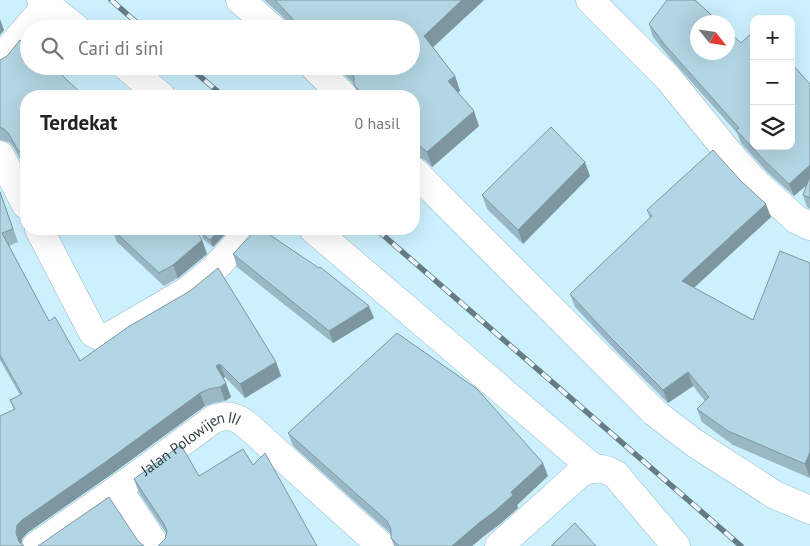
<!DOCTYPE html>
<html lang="id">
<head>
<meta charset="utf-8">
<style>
  body { margin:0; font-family:"PT Sans",sans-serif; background:#f6f6f6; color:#222 }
  .controls { position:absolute; right:15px; top:15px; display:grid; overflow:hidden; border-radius:10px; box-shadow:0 5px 20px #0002 }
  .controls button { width:45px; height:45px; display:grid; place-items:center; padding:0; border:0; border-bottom:1px solid #e0e0e0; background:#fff; color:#222; font:25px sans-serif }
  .compass { position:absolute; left:690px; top:15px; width:45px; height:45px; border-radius:50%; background:#fff; box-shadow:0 5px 20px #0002; rotate:120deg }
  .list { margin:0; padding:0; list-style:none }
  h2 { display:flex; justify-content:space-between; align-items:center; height:65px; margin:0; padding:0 20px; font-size:21px }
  h2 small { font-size:16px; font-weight:400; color:#767676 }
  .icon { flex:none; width:28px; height:28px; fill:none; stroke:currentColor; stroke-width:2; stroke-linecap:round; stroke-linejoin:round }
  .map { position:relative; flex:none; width:810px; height:546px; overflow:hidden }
  .search { position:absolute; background:#fff; box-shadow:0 5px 20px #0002; left:20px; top:20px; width:400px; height:55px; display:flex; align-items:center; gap:12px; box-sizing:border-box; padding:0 18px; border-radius:28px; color:#767676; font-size:19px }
  .panel { position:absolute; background:#fff; box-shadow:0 5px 20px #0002; left:20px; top:90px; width:400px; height:145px; border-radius:20px }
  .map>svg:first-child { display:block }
</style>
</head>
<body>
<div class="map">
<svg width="810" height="546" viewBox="0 0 810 546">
  <rect width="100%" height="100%" fill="#ccf0fe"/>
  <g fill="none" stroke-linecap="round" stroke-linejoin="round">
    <!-- street casing -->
    <g stroke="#98bac7" stroke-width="29">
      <g id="street">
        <polyline points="41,0 77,29"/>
        <polyline points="240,0 273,29"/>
        <polyline points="590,0 668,78 728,152 757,184 797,220 810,226"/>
        <polyline points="0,59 47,5"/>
        <polyline points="126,66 161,96"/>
        <polyline points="313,66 344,96"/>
        <polyline points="0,155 26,205"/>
        <polyline points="414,171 654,412 693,442 775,495 810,510"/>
        <polyline points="39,229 93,333 101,337 108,337 187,291 215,268 251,229"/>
        <polyline points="313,229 594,469"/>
        <polyline points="118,489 156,546"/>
        <path id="s1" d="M36 546 118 489 214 419C228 414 235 416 247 425L381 546"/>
        <path d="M499 546 578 475C591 466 603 467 616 475L676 546"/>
      </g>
    </g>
    <!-- street -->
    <use href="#street" stroke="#fff" stroke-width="28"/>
    <!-- rail casing -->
    <g stroke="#667b84" stroke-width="5.5">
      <g id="rail">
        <polyline points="111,0 144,29"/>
        <polyline points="188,66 223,96"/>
        <polyline points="376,229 741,546"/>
      </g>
    </g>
    <!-- rail -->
    <use href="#rail" stroke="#ebf9ff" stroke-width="4" stroke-dasharray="11" stroke-linecap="butt"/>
  </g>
  <!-- wall -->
  <g fill="#9ab8c4">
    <polygon points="264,0 484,0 433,47 455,76 460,91 458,93 479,126 432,167 425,160 416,156 414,153 414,96 358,96 354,84 336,66 411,66 411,29 294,29 283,17"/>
    <polygon points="649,24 741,43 810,84 810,209 807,207 803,195 807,185 794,196 768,173 741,143 737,133 669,57 653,37"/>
    <polygon points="0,60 26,96 26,167 22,163 14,148 9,142 0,140"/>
    <polygon points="590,176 523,244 487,209 482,195"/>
    <polygon points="0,191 18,242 9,246 49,321 80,361 276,362 281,376 245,398 225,377 223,379 231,397 225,401 214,403 205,406 109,476 27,533 22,539 21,544 0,546 14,409 10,400 20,395 0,360"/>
    <polygon points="647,210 771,217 694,288 753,320 810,263 810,478 733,445 702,422 697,409 705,401 693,386 668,403 617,352 575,307 570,294 650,219"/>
    <polygon points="112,229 202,240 207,254 178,278 164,286 117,242"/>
    <polygon points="203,229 230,229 213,247 203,239 200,232"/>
    <polygon points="233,254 374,318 333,343 237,267"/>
    <polygon points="288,433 548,476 517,505 518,508 500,524 484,536 472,546 394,546 391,538 391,534 293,446"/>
    <polygon points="253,465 159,546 165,539 166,533 139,493 134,479 199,476"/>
  </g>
  <!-- shaded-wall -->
  <g fill="#7d96a0">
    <polygon points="462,0 484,0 430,50 424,36"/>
    <polygon points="0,19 4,30 0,35"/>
    <polygon points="455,76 460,91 454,96 448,81"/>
    <polygon points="474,111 479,126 432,167 427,152"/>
    <polygon points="585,162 590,176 523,244 518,230"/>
    <polygon points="810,165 810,182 794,196 789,184"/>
    <polygon points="766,204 771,217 687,294 682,281"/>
    <polygon points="220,229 230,229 213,247 210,240"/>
    <polygon points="202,240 207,254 178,278 173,265"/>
    <polygon points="369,306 374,318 333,343 329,331"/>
    <polygon points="276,362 281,376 245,398 240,384"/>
    <polygon points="220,364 225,377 221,380 216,366"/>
    <polygon points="688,372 693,386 668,403 663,390"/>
    <polygon points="226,383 231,397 225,401 220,387"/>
    <polygon points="200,393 205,406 109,476 27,533 22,539 21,546 16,533 17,525 22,520"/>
    <polygon points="810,452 810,478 805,464"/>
    <polygon points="543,463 548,476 517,505 518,508 500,524 484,536 472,546 452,546"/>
  </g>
  <!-- building -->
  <g fill="#b3d6e4" stroke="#7d96a0">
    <polygon points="275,0 462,0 424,36 455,76 448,81 474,111 427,152 419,145 414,142 414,96 368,96 366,94 364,96 354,85 354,77 349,70 346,66 411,66 411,29 302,29"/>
    <polygon points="667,0 695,0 719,22 698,22 698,52 728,52 728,31 741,43 754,31 754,146 791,146 791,63 810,84 810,165 789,184 764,160 736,130 739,128 665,45 649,24"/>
    <polygon points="20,40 26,46 28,44 29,44 29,66 52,66 82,94 80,96 26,96 26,158 17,149 9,134 4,129 0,127 0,60 7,56"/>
    <polygon points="551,127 585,162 518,230 482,195"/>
    <polygon points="713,150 741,181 766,204 682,281 753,320 780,251 810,263 810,452 805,464 728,431 697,409 709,397 688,372 663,390 612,339 570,294 652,216 647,210"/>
    <polygon points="810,176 810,198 803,195"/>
    <polygon points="0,192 13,229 2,233 49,321 55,317 80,361 128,327 190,291 218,268 276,362 240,384 220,364 216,366 226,383 220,387 209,389 200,393 104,463 22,520 17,525 16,533 19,542 24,546 0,546 0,416 15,409 10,400 22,394 0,355"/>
    <polygon points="112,229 195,229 202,240 173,265 159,273"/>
    <polygon points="203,229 220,229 210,240 200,232"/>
    <polygon points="256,229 261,229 319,268 320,267 369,306 329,331 233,254"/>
    <polygon points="397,333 477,389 543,463 511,492 513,495 495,511 479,523 452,546 399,546 391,538 391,529 387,521 288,433"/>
    <polygon points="181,445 199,476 243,449 253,465 265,453 317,546 158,546 165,539 167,531 164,524 134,479"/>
    <polygon points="109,497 138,541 144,546 38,546"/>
    <polygon points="575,523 596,546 551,546"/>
  </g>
  <g text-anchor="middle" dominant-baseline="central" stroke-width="4" stroke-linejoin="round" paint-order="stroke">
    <!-- street labels -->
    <g font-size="15" fill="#313f45" stroke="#ebf9ff">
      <text stroke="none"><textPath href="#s1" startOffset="188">Jalan Polowijen III</textPath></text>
    </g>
  </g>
</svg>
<div class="controls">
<button>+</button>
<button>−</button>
<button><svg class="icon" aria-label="layers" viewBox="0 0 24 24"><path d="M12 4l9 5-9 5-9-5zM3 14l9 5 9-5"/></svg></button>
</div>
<svg class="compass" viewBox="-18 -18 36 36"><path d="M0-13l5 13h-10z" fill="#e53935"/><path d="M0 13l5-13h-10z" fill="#767676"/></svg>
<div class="search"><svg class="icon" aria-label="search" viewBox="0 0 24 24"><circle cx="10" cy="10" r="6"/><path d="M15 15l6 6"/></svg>Cari di sini</div>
<section class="panel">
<h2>Terdekat<small>0 hasil</small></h2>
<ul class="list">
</ul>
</section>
</div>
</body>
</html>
